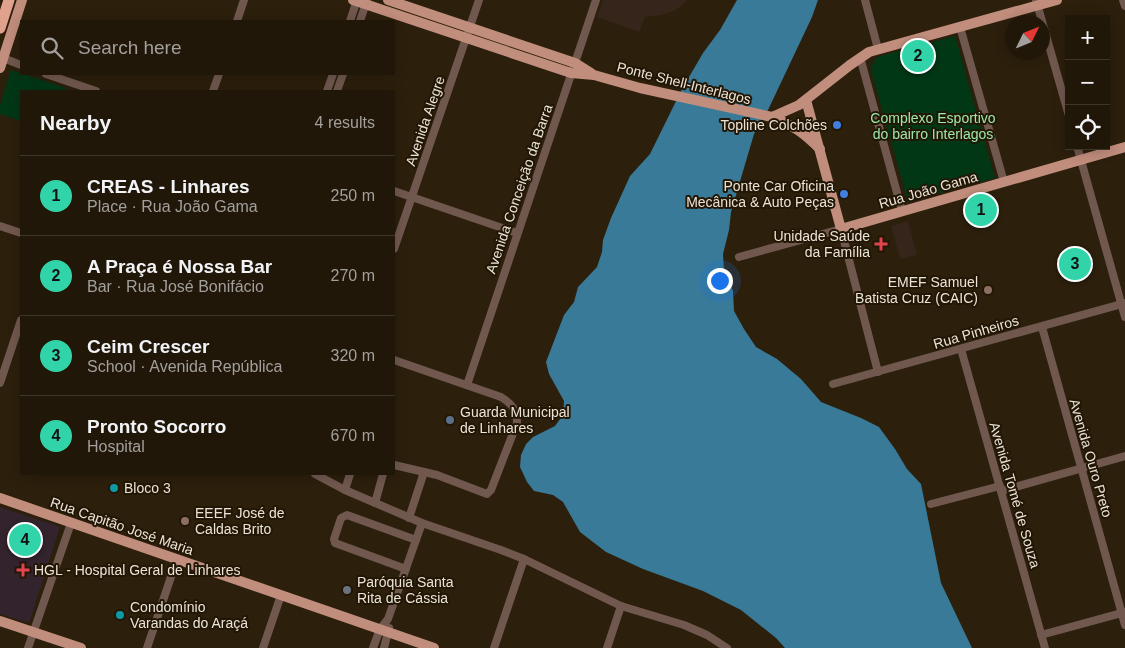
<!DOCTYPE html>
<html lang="en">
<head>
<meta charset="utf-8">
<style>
  body { margin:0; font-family:Arial,sans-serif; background:#2d2417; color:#f1f3f6 }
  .controls { position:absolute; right:15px; top:15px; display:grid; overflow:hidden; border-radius:0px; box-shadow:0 2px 12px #0003 }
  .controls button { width:45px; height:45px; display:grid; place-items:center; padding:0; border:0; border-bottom:1px solid #3e362a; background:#211709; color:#f1f3f6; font:25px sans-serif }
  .compass { position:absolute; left:1005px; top:15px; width:45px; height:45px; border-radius:50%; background:#211709; box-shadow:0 2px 12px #0003; rotate:47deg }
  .you { position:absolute; left:719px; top:280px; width:18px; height:18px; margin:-12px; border:4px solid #fff; border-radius:50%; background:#1a73e8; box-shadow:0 0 0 8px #1a73e833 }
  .badge { display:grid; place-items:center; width:32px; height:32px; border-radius:50%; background:#31d4a9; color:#111; font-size:16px; font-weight:700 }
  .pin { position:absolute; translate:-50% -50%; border:2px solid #fff; box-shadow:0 1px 5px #0006 }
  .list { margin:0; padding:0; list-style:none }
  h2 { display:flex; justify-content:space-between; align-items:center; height:65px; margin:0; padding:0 20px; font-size:21px }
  h2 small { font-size:16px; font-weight:400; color:#a29f9c }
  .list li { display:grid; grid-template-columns:32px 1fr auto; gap:15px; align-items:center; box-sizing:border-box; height:80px; padding:0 20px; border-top:1px solid #3e362a }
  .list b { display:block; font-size:19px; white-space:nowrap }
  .list p { margin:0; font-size:16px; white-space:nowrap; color:#a29f9c }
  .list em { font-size:16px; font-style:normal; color:#a29f9c }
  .icon { flex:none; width:28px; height:28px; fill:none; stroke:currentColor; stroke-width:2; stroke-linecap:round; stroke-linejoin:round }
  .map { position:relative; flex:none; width:1125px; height:648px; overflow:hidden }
  .search { position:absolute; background:#211709; box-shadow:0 2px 12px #0003; left:20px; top:20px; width:375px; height:55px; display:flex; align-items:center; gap:12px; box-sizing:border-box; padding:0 18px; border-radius:0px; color:#a29f9c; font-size:19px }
  .panel { position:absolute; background:#211709; box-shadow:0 2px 12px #0003; left:20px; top:90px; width:375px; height:385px; border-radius:0px }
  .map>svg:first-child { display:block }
</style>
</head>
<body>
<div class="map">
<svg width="1125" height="648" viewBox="0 0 1125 648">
  <rect width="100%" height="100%" fill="#2c1f0c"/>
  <!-- industrial -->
  <g fill="#35251b">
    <polygon points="603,0 688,0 676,10 662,15 645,17 639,32 597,17"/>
    <polygon points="908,221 917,255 900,259 891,226"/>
  </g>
  <!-- medical -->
  <polygon fill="#33232d" points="0,507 60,527 29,623 0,614"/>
  <!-- green -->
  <g fill="#023716">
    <polygon points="955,36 995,178 908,202 872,74 872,65 877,57"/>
    <polygon points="11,70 66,88 65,91 21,91 21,121 0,114 0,105"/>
  </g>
  <!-- water -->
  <polygon fill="#387a98" points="737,0 818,0 812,17 768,110 754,134 731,212 729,230 723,254 724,270 733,291 734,311 744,329 756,347 777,359 801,379 821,402 861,418 879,427 895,449 907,469 921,484 941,583 972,648 785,648 776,638 741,610 703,591 643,569 606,552 580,532 563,502 553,495 534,491 527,482 520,467 521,455 526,444 533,437 555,426 563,415 564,401 549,374 546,362 564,315 574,302 578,287 597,267 602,252 603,240 611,218 630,176 650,154 682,89 703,53 720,30"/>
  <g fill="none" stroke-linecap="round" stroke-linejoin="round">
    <!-- minor -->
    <g stroke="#71584f" stroke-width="8">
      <polyline points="865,0 878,49"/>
      <polyline points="1036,0 1069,116"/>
      <polyline points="1123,0 1125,6"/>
      <polyline points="237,21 244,0"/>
      <polyline points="350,21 357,0"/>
      <polyline points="360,21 367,0"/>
      <polyline points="960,27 1004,182"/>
      <polyline points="860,57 902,211"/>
      <polyline points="3,58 21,65"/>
      <polyline points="46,74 96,91"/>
      <polyline points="213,91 219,74"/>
      <polyline points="327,91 333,74"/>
      <polyline points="337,91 343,74"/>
      <polyline points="1077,146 1125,317"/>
      <polyline points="394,191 517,233"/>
      <polyline points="0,226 21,233"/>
      <polyline points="394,249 479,0"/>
      <polyline points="739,257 841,229 878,372"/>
      <polyline points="1042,327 1125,625"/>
      <polyline points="961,349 1045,648"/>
      <path d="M394 360 501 397C512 404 517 410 517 423L491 490 487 494 437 475 394 465"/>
      <polyline points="0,383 21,320"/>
      <polyline points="833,384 1125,303"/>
      <polyline points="467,385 596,0"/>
      <polyline points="315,474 345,490 422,523 501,550 524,559 621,606 684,625 707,635 727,648"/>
      <polyline points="345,490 350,474"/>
      <polyline points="1001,491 1125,456"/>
      <polyline points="375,503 383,474"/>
      <polyline points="931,504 1000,486"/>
      <polyline points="409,518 424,472"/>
      <polyline points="406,569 335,543 334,539 341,518 347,515 416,540"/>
      <polyline points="1041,635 1125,612"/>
      <polyline points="28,648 71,523"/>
      <polyline points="147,648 177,559"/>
      <polyline points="263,648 281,595"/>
      <polyline points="373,648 380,629 388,619 422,523"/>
      <polyline points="384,648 389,628"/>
      <polyline points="494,648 524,559"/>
      <polyline points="607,648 621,606"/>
    </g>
    <!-- major -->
    <g stroke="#c18d7c" stroke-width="10">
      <path d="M353 0 571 73 594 75 640 88 772 117C794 126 803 132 820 149"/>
      <polyline points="388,0 575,63 591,73"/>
      <polyline points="0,68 22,0"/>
      <polyline points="806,100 841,229 1125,147"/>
      <polyline points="772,117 799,105 850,65 869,52 1057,0"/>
      <polyline points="0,498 434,648"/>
      <polyline points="0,621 81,648"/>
    </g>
    <!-- highway -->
    <polyline stroke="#e1a28d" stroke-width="11" points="0,28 9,0"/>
  </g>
  <!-- markers -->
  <g fill="#3f7fe0" stroke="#221604" stroke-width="2">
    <circle cx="837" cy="125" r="5"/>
    <circle cx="844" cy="194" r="5"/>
  </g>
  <g fill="#e0444e" stroke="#221604" stroke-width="2">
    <path d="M878.5 236.5h5v5h5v5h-5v5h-5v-5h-5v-5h5z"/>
    <path d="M20.5 562.5h5v5h5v5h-5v5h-5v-5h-5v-5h5z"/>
  </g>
  <g fill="#8d6e63" stroke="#221604" stroke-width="2">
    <circle cx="988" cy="290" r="5"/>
    <circle cx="185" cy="521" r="5"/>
  </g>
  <circle fill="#5c6f8a" stroke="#221604" stroke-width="2" cx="450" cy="420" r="5"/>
  <g fill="#0f9aa8" stroke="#221604" stroke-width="2">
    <circle cx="114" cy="488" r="5"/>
    <circle cx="120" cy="615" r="5"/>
  </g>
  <circle fill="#6b7280" stroke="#221604" stroke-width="2" cx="347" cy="590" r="5"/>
  <g text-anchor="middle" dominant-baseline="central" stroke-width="4" stroke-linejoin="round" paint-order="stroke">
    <!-- street labels -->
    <g font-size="14" fill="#ece3d8" stroke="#221604">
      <text transform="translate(684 83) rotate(14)">Ponte Shell-Interlagos</text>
      <text transform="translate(425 121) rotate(-71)">Avenida Alegre</text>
      <text transform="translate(519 189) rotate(-71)">Avenida Conceição da Barra</text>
      <text transform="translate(928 190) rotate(-16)">Rua João Gama</text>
      <text transform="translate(976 332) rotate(-16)">Rua Pinheiros</text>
      <text transform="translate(1091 458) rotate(74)">Avenida Ouro Preto</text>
      <text transform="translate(1015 495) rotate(74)">Avenida Tomé de Souza</text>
      <text transform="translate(122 526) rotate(19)">Rua Capitão José Maria</text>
    </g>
    <!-- park labels -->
    <g font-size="14" fill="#9be7ac" stroke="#221604">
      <text x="933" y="118">Complexo Esportivo<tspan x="933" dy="16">do bairro Interlagos</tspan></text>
    </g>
    <!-- poi labels -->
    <g font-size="14" fill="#ece3d8" stroke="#221604" text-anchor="start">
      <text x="827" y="125" text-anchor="end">Topline Colchões</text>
      <text x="834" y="186" text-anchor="end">Ponte Car Oficina<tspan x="834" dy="16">Mecânica &amp; Auto Peças</tspan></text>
      <text x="870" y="236" text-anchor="end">Unidade Saúde<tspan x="870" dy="16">da Família</tspan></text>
      <text x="978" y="282" text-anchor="end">EMEF Samuel<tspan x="978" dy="16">Batista Cruz (CAIC)</tspan></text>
      <text x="460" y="412">Guarda Municipal<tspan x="460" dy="16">de Linhares</tspan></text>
      <text x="124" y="488">Bloco 3</text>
      <text x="195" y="513">EEEF José de<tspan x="195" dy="16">Caldas Brito</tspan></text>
      <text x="34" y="570">HGL - Hospital Geral de Linhares</text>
      <text x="357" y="582">Paróquia Santa<tspan x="357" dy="16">Rita de Cássia</tspan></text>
      <text x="130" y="607">Condomínio<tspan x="130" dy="16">Varandas do Araçá</tspan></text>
    </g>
  </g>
</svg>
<div class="controls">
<button>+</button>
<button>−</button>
<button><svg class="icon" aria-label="locate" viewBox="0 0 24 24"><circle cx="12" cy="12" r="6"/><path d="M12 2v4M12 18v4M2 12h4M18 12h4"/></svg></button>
</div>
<svg class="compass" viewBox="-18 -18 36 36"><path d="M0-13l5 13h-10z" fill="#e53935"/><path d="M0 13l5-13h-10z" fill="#a29f9c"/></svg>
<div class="you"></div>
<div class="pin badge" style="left:981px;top:210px">1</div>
<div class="pin badge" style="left:918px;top:56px">2</div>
<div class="pin badge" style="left:1075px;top:264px">3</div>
<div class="pin badge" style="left:25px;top:540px">4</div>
<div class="search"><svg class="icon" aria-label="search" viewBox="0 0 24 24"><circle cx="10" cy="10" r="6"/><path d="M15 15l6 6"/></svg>Search here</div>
<section class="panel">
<h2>Nearby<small>4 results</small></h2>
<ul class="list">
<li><span class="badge">1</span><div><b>CREAS - Linhares</b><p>Place · Rua João Gama</p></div><em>250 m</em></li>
<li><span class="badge">2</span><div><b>A Praça é Nossa Bar</b><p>Bar · Rua José Bonifácio</p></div><em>270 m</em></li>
<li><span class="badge">3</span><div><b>Ceim Crescer</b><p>School · Avenida República</p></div><em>320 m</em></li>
<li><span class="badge">4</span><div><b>Pronto Socorro</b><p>Hospital</p></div><em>670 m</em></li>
</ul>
</section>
</div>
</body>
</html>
